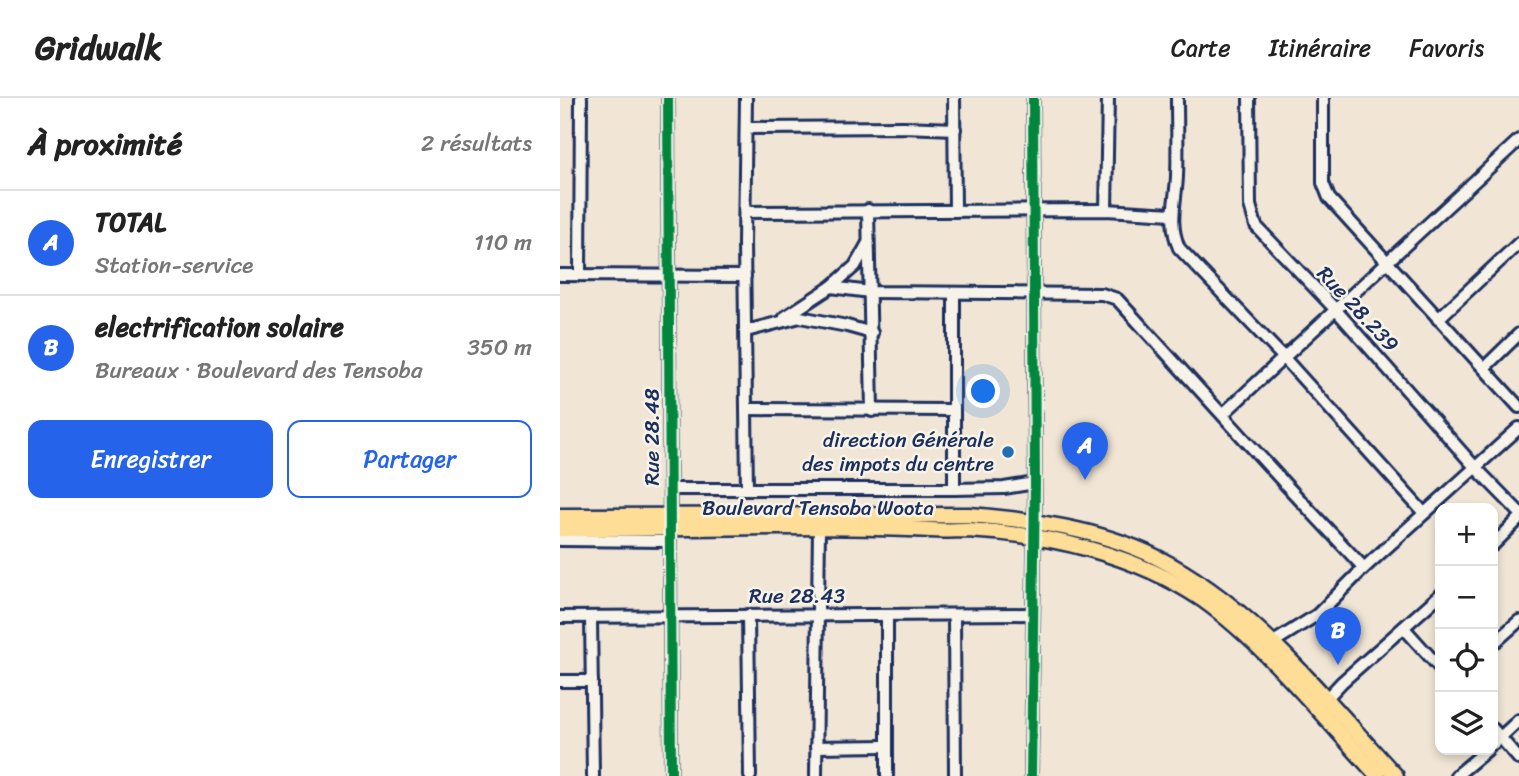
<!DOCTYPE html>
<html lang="fr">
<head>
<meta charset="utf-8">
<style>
  body { margin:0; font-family:Sriracha,sans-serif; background:#f6f6f6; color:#222 }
  .controls { position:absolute; right:21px; bottom:21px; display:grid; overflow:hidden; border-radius:14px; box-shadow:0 4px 10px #0003 }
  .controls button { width:63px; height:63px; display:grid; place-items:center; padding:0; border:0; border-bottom:2px solid #e0e0e0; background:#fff; color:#222; font:35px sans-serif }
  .you { position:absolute; left:424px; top:294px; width:24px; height:24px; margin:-18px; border:5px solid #fff; border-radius:50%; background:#1a73e8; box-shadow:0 0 0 10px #1a73e833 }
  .badge { display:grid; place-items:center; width:46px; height:46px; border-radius:50%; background:#2563eb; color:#fff; font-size:23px; font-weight:700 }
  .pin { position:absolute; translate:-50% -58px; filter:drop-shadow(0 2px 4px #0008) }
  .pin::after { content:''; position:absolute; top:37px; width:24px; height:21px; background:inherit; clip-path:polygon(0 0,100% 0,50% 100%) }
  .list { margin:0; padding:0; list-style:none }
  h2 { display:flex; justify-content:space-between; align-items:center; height:91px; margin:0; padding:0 28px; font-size:30px }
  h2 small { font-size:23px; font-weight:400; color:#767676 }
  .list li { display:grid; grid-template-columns:46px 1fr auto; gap:21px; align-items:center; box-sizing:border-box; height:105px; padding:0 28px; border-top:2px solid #e0e0e0 }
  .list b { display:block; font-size:26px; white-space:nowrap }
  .list p { margin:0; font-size:23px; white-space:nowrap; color:#767676 }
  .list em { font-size:23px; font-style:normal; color:#767676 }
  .actions { display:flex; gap:14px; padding:21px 28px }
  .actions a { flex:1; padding:16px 0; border:2px solid #2563eb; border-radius:14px; text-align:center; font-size:24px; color:#2563eb }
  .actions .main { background:#2563eb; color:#fff }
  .icon { flex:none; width:38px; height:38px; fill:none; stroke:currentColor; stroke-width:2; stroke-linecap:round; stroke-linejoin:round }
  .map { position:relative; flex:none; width:959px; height:678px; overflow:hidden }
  header { display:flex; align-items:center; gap:42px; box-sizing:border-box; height:98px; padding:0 35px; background:#fff; border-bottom:2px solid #e0e0e0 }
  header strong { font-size:33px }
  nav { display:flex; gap:38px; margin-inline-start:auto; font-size:24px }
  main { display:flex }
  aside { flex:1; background:#fff }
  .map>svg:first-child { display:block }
</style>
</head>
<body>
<header>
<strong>Gridwalk</strong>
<nav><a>Carte</a><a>Itinéraire</a><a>Favoris</a></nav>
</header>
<main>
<aside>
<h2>À proximité<small>2 résultats</small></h2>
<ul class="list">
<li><span class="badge">A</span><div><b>TOTAL</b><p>Station-service</p></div><em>110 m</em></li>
<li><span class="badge">B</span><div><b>electrification solaire</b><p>Bureaux · Boulevard des Tensoba</p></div><em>350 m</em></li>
</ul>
<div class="actions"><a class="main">Enregistrer</a><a>Partager</a></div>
</aside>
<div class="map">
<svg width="959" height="678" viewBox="0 0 959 678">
  <rect width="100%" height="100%" fill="#f1e6d5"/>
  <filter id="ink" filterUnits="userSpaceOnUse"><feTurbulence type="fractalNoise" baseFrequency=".0143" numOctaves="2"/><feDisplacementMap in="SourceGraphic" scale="14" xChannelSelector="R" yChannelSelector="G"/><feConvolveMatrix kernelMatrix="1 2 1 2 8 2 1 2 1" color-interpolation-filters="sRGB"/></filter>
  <g filter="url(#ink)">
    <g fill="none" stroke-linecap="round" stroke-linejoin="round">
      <!-- minor casing -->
      <g stroke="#1b2f5e" stroke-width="16">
        <g id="minor">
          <polyline points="108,0 111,678"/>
          <polyline points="186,0 184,145 187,391"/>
          <polyline points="394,0 395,113"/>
          <path d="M617 0C617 26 618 52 617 78 616 104 608 124 619 150L725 261 864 415"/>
          <polyline points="689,0 690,107 696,128 775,211 914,368 959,414"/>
          <polyline points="763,0 763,85 769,100 959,309"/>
          <polyline points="186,30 344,29 395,31"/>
          <polyline points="308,112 312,313"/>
          <polyline points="546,112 548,0"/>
          <polyline points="185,114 546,112 612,116"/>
          <polyline points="0,177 185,178"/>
          <polyline points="20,177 21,0"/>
          <polyline points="271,189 310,194 542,196 557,201 727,388 804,470"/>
          <polyline points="225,219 271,189 295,168 308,145"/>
          <polyline points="878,221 959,145"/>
          <polyline points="186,233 240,219 287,228 312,235"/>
          <polyline points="924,270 959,236"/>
          <polyline points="186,311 394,312"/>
          <polyline points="663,316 959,42"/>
          <polyline points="111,391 394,391 394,195"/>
          <polyline points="394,391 444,390 475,385"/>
          <polyline points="0,442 110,443"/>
          <polyline points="933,447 959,421"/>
          <polyline points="188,517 190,678"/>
          <polyline points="394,518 395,678"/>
          <polyline points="0,519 473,516"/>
          <polyline points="31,519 33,678"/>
          <polyline points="844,530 880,570"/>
          <polyline points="712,545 757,517 804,470 959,330"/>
          <polyline points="933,546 959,523"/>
          <polyline points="0,583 32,583"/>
          <polyline points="765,602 782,584 880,497"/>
          <polyline points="933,631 959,661"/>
          <polyline points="933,646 959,622"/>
          <polyline points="256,649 326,648"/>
          <polyline points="256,678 259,429"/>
          <polyline points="327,678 327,517"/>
          <polyline points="471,678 475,385 473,0"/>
          <polyline points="896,678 927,652"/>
        </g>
      </g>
      <!-- major casing -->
      <g stroke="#1b2f5e" stroke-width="19">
        <g id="major">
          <path d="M0 418 409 417C472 422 539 431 596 459 694 508 763 599 836 678"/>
          <path d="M0 431C72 431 145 430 217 429 268 429 319 429 370 432 383 433 395 432 407 432 488 436 576 456 643 502 706 547 765 621 818 678"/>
        </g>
      </g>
      <!-- minor -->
      <use href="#minor" stroke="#f7f3e8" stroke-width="10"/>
      <!-- major -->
      <use href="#major" stroke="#fedd96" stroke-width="14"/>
      <!-- cycleway casing -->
      <g stroke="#f7f3e8" stroke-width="15">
        <g id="cycleway">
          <polyline points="108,0 111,678"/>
          <polyline points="471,678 475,385 473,0"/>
        </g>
      </g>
      <!-- cycleway -->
      <use href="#cycleway" stroke="#00873e" stroke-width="10"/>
    </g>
  </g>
  <!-- markers -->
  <circle fill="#1f6fb2" stroke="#f7f3e8" stroke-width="2.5" cx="448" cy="354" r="7"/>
  <g text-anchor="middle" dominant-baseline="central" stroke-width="5" stroke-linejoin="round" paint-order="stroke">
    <!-- street labels -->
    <g font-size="21" fill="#1b2f5e" stroke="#f7f3e8">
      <text transform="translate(798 211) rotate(47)">Rue 28.239</text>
      <text transform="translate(92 339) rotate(-90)">Rue 28.48</text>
      <text x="258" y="410">Boulevard Tensoba Woota</text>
      <text x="237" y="498">Rue 28.43</text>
    </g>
    <!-- poi labels -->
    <g font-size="21" fill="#1b2f5e" stroke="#f7f3e8" text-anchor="end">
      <text x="434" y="342">direction Générale<tspan x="434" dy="24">des impots du centre</tspan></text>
    </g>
  </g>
</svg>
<div class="controls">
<button>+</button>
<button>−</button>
<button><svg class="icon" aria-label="locate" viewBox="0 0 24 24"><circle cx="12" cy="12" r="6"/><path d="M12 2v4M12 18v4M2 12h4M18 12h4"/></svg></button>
<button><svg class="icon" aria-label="layers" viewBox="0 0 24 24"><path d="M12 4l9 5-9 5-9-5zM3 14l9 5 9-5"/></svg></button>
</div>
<div class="you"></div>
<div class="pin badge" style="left:525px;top:382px">A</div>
<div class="pin badge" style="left:778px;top:567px">B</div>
</div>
</main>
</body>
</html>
